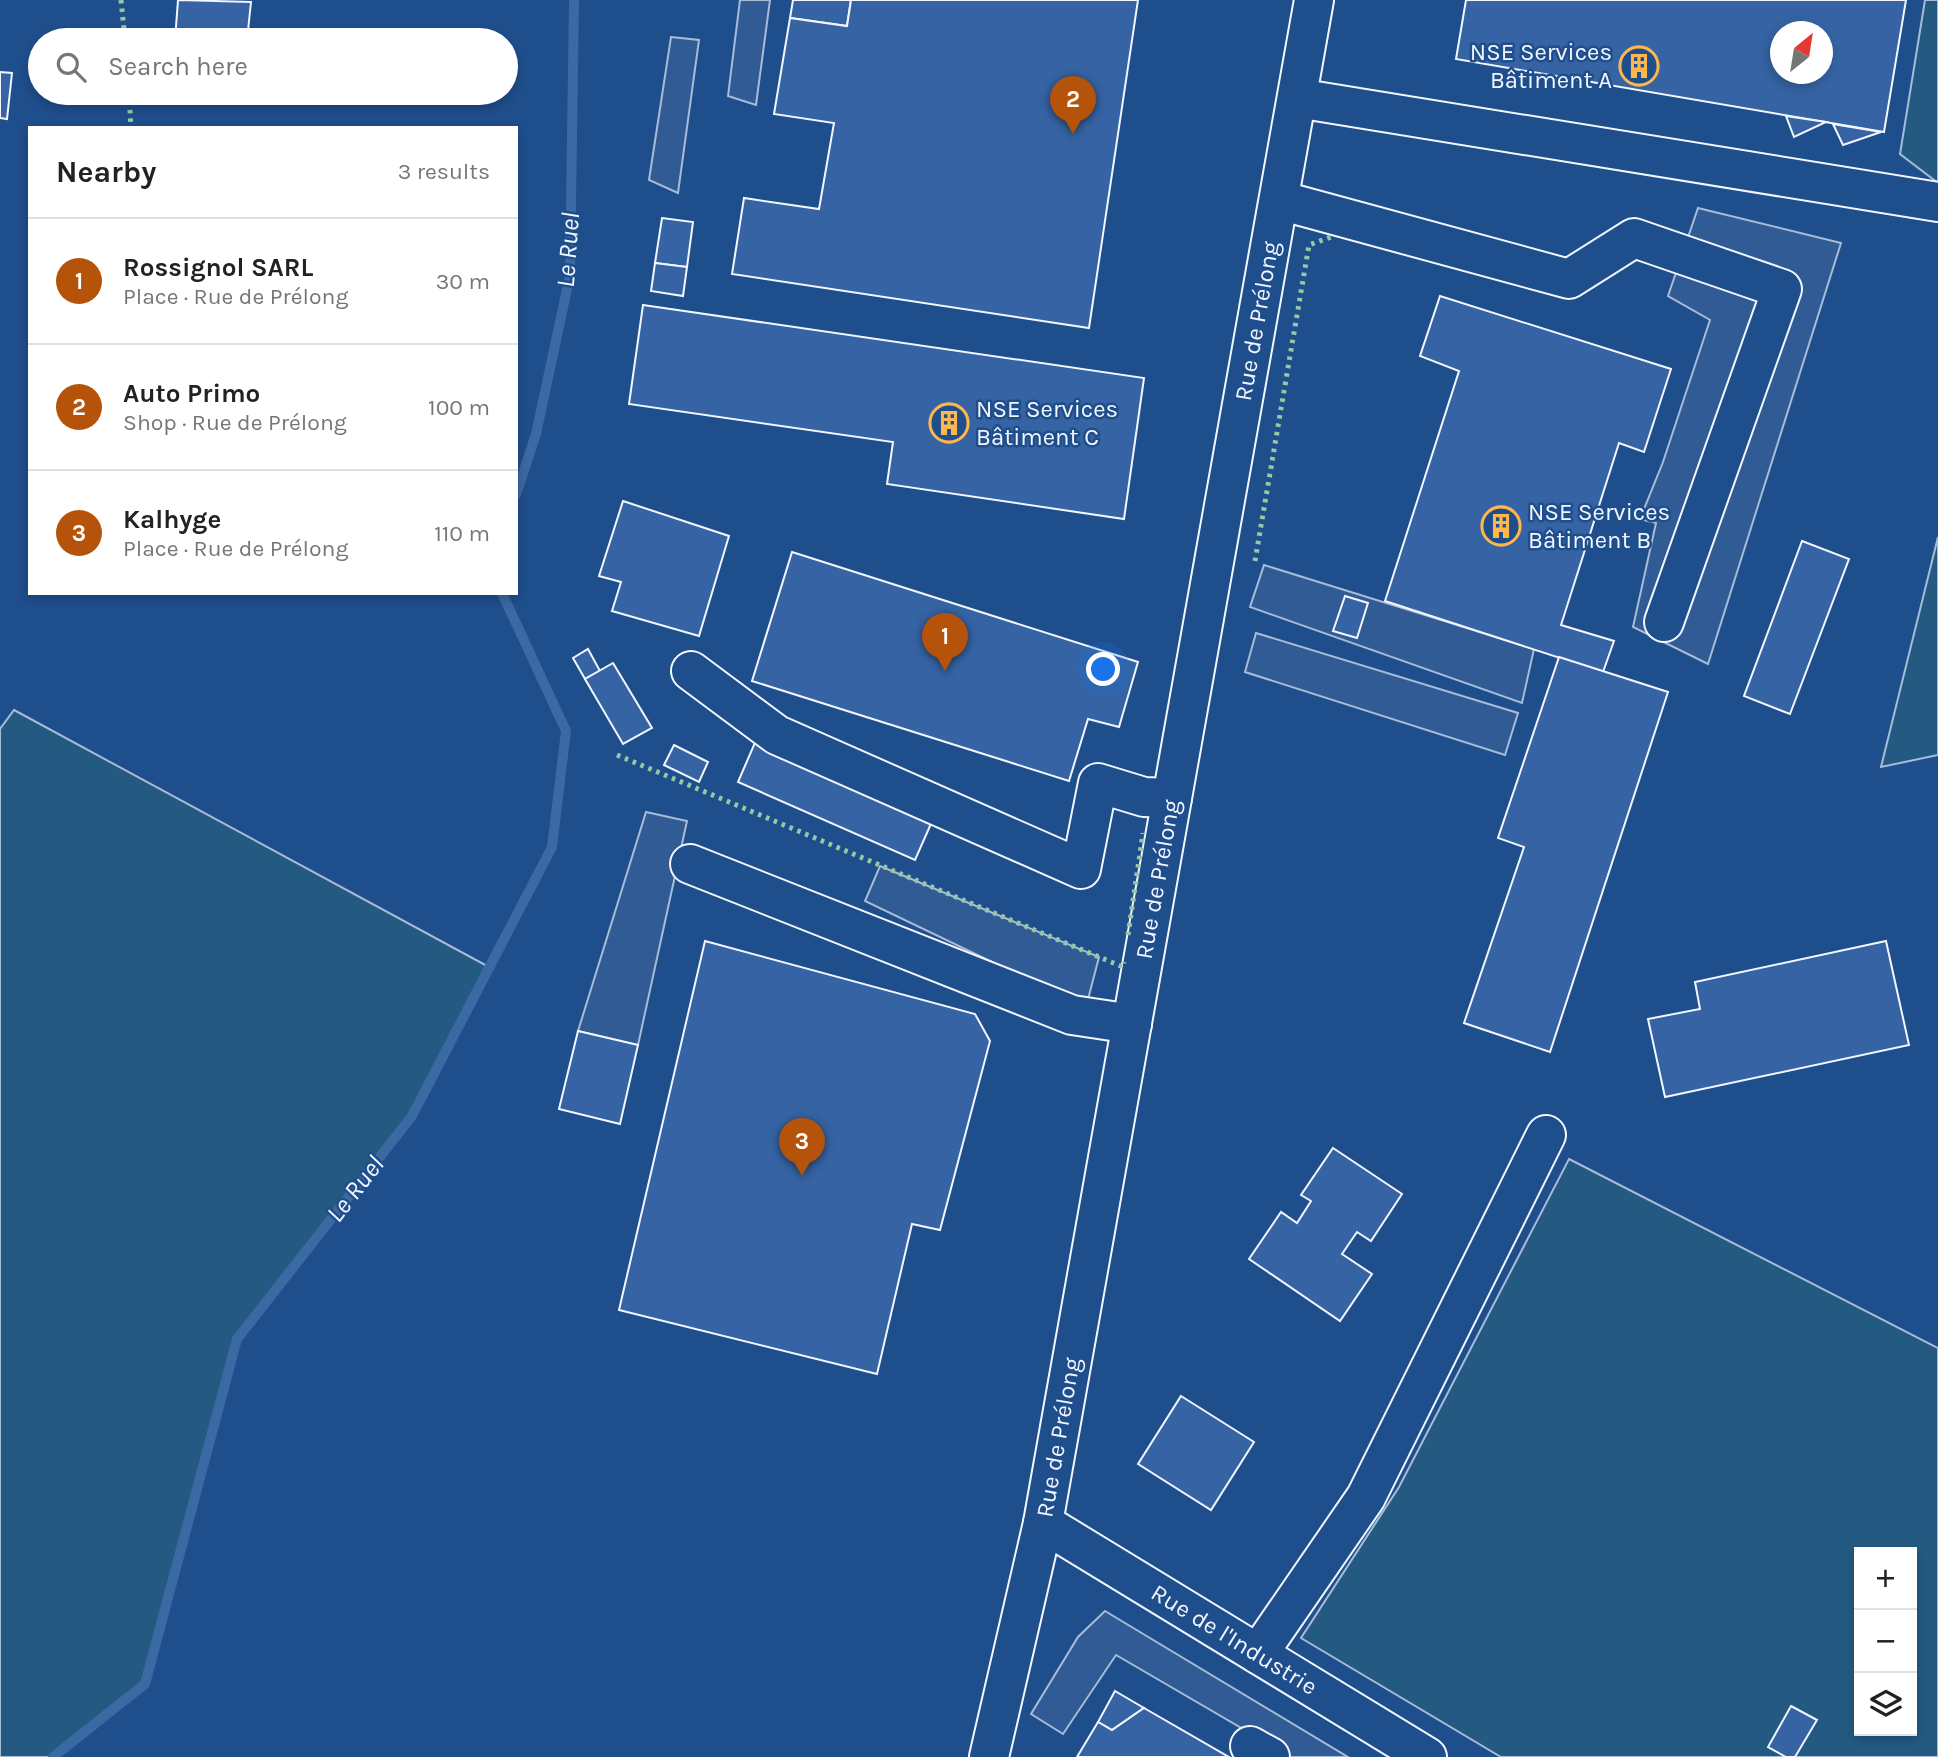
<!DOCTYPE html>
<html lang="en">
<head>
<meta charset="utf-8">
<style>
  body { margin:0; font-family:Karla,sans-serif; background:#f6f6f6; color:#222 }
  .controls { position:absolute; right:21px; bottom:21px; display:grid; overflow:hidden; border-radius:0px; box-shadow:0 4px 10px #0003 }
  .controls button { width:63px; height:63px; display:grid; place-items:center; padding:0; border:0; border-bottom:2px solid #e0e0e0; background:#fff; color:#222; font:35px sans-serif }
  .compass { position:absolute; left:1770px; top:21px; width:63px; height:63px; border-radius:50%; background:#fff; box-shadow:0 4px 10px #0003; rotate:30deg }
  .you { position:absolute; left:1104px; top:670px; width:24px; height:24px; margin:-18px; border:5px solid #fff; border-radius:50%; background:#1a73e8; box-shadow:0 0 0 10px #1a73e833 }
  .badge { display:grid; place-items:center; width:46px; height:46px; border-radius:50%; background:#b45309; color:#fff; font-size:23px; font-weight:700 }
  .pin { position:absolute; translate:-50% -58px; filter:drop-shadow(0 2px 4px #0008) }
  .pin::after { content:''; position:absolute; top:37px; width:24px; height:21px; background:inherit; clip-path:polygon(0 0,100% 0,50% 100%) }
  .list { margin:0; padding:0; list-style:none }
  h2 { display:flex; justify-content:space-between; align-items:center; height:91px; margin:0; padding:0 28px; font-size:30px }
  h2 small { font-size:23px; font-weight:400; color:#767676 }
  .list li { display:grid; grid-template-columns:46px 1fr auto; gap:21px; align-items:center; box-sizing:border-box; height:126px; padding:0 28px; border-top:2px solid #e0e0e0 }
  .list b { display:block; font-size:26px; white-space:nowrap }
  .list p { margin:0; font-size:23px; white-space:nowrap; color:#767676 }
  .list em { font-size:23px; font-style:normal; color:#767676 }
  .icon { flex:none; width:38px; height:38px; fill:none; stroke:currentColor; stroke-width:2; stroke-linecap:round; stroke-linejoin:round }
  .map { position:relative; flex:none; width:1938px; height:1757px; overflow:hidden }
  .search { position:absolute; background:#fff; box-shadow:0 4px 10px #0003; left:28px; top:28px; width:490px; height:77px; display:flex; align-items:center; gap:18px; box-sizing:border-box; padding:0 24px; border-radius:38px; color:#767676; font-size:26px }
  .panel { position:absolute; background:#fff; box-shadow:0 4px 10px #0003; left:28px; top:126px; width:490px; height:469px; border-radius:0px }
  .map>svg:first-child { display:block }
</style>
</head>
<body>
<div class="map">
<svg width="1938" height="1757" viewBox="0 0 1938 1757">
  <rect width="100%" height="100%" fill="#1f4e8c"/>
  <!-- green -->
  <g fill="#245a82" stroke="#a8bbd7" stroke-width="2" fill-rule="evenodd">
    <polygon points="1925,0 1938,0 1938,183 1900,154"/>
    <polygon points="1938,537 1938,755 1881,767"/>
    <polygon points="14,710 489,967 412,1116 237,1340 145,1684 53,1757 0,1757 0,729"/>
    <path d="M1569 1159 1938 1348V1757H1501L1301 1638 1399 1487ZM1859 1552H1912V1731H1859Z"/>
  </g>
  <!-- parking -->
  <g fill="#305b95" stroke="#a8bbd7" stroke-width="2">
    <polygon points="740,0 770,0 756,105 728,96"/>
    <polygon points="671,37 699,40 678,193 649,180"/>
    <polygon points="1698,208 1841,243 1708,664 1633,627 1656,523 1640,519 1663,462 1710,320 1668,296"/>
    <polygon points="1264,565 1534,649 1522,703 1250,607"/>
    <polygon points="1256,633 1518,713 1505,755 1245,672"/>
    <polygon points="646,812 687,821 638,1045 578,1031"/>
    <polygon points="880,866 1099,957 1086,1007 865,901"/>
    <polygon points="1105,1611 1348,1757 1291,1757 1116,1655 1063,1734 1031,1714 1078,1637"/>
  </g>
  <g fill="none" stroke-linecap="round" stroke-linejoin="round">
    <!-- stream -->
    <g stroke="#3b69a3" stroke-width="10">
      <polyline points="516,495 536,434 570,275 574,0"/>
      <polyline points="53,1757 145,1684 237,1339 412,1116 552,847 566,731 502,593"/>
    </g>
  </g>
  <!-- building -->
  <g fill="#3563a3" stroke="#f2f6ff" stroke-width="2" fill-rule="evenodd">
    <polygon points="178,0 251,2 247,40 175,40"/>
    <polygon points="793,0 851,0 847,26 790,18"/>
    <polygon points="851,0 1138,0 1089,328 732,274 744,198 819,209 834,123 774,114 790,18 847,26"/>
    <path d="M1466 0H1906L1884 132 1456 59ZM1780 32H1822V74H1780Z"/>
    <polygon points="0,72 12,73 7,119 0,118"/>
    <polygon points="1786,116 1826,122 1794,137"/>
    <polygon points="1833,124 1881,132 1843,145"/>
    <polygon points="662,218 693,222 687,267 655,263"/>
    <polygon points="655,263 687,267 683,296 651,291"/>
    <polygon points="1440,296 1671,369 1644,452 1619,443 1561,625 1614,641 1603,672 1385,601 1459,371 1420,356"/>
    <polygon points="643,305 1144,378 1124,519 887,484 893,442 629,404"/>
    <polygon points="623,501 729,536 699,636 612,611 621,582 599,576"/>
    <polygon points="1802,541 1849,559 1790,714 1744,696"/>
    <polygon points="792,552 1138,662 1119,727 1088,719 1069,781 752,681"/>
    <polygon points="1345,596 1368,603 1357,638 1333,631"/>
    <polygon points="588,649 600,671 585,679 573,658"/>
    <polygon points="1559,657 1668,692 1550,1052 1464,1023 1524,847 1498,838"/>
    <polygon points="613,663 652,728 623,744 585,679"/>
    <polygon points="760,731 938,808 915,860 738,782"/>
    <polygon points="674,745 708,762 699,782 664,765"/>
    <polygon points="705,941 975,1014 990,1041 940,1230 912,1224 877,1374 619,1310"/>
    <polygon points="1886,941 1909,1045 1665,1097 1648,1019 1700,1009 1695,982"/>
    <polygon points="578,1031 638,1045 620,1124 559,1109"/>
    <polygon points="1333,1148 1402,1194 1371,1241 1357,1232 1342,1254 1372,1274 1340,1321 1249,1259 1281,1212 1297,1223 1311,1201 1301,1195"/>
    <polygon points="1181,1396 1254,1442 1211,1510 1138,1464"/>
    <polygon points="1115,1691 1144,1708 1112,1730 1098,1722"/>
    <polygon points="1791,1706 1817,1720 1795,1757 1786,1757 1768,1747"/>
    <polygon points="1144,1708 1229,1757 1077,1757 1098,1722 1112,1730"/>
  </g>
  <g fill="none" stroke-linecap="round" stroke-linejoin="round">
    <!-- minor casing -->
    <g stroke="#f2f6ff" stroke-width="42">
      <g id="minor">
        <polyline points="1297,98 1938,202"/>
        <polyline points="1279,200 1569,279 1634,238 1782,289 1664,622"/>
        <polyline points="691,671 777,735 1081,869 1098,783 1144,797 1172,798"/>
        <polyline points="690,864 1072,1015 1132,1024"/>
        <path id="s1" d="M1043 1523 1427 1757"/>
        <polyline points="1258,1654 1366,1497 1546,1135"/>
        <polyline points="1250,1746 1270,1757"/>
        <path id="s2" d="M989 1757 1043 1523 1314 0"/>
      </g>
    </g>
    <!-- minor -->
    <use href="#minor" stroke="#1f4e8c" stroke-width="38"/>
    <!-- hedge -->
    <g stroke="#97c8a6" stroke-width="5" stroke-dasharray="3.5 5" stroke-linecap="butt">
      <polyline points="121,0 125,40"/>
      <polyline points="129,93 131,128"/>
      <polyline points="1255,561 1309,245 1331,237"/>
      <polyline points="617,755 1123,967 1124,962"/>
      <polyline points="1128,935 1143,833"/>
    </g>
  </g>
  <!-- icons -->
  <defs>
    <g id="building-ring" transform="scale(2.0125)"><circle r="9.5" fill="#1f4e8c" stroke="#ffb74d" stroke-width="1.5"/><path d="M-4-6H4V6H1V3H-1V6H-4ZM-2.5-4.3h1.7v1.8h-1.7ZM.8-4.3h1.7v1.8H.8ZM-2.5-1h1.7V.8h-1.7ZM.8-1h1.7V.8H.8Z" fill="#ffb74d"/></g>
  </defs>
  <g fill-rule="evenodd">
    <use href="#building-ring" x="1639" y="66"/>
    <use href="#building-ring" x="949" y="423"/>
    <use href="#building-ring" x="1501" y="526"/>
  </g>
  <g text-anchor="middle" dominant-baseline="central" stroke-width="5" stroke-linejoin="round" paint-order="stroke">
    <!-- poi labels -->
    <g font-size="24" fill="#f2f6ff" stroke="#1f4e8c" text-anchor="start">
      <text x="1612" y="52" text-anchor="end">NSE Services<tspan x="1612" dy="28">Bâtiment A</tspan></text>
      <text x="976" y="409">NSE Services<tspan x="976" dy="28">Bâtiment C</tspan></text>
      <text x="1528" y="512">NSE Services<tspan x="1528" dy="28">Bâtiment B</tspan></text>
    </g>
    <!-- street labels -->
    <g font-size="24" fill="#f2f6ff" stroke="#1f4e8c">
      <text stroke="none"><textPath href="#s2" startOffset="1461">Rue de Prélong</textPath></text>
      <text stroke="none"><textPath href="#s2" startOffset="894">Rue de Prélong</textPath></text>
      <text stroke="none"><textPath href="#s2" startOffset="327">Rue de Prélong</textPath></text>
      <text stroke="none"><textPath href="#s1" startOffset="224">Rue de l'Industrie</textPath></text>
    </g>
    <!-- water labels -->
    <g font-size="26" font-style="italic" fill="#f2f6ff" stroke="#1f4e8c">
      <text transform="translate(568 250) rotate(-86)">Le Ruel</text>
      <text transform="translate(355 1189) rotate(-52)">Le Ruel</text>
    </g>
  </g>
</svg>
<div class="controls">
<button>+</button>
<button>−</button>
<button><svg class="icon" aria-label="layers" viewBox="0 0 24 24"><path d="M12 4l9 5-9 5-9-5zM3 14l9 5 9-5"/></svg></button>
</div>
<svg class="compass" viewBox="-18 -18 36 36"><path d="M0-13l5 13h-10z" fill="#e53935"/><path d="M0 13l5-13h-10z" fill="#767676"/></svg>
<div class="you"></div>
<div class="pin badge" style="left:945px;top:671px">1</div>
<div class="pin badge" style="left:1073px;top:134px">2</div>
<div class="pin badge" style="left:802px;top:1176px">3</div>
<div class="search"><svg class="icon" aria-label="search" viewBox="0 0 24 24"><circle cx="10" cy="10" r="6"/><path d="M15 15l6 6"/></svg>Search here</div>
<section class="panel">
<h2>Nearby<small>3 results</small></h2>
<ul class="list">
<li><span class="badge">1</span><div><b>Rossignol SARL</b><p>Place · Rue de Prélong</p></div><em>30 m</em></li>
<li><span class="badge">2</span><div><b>Auto Primo</b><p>Shop · Rue de Prélong</p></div><em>100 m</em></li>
<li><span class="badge">3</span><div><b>Kalhyge</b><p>Place · Rue de Prélong</p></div><em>110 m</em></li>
</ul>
</section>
</div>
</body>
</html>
